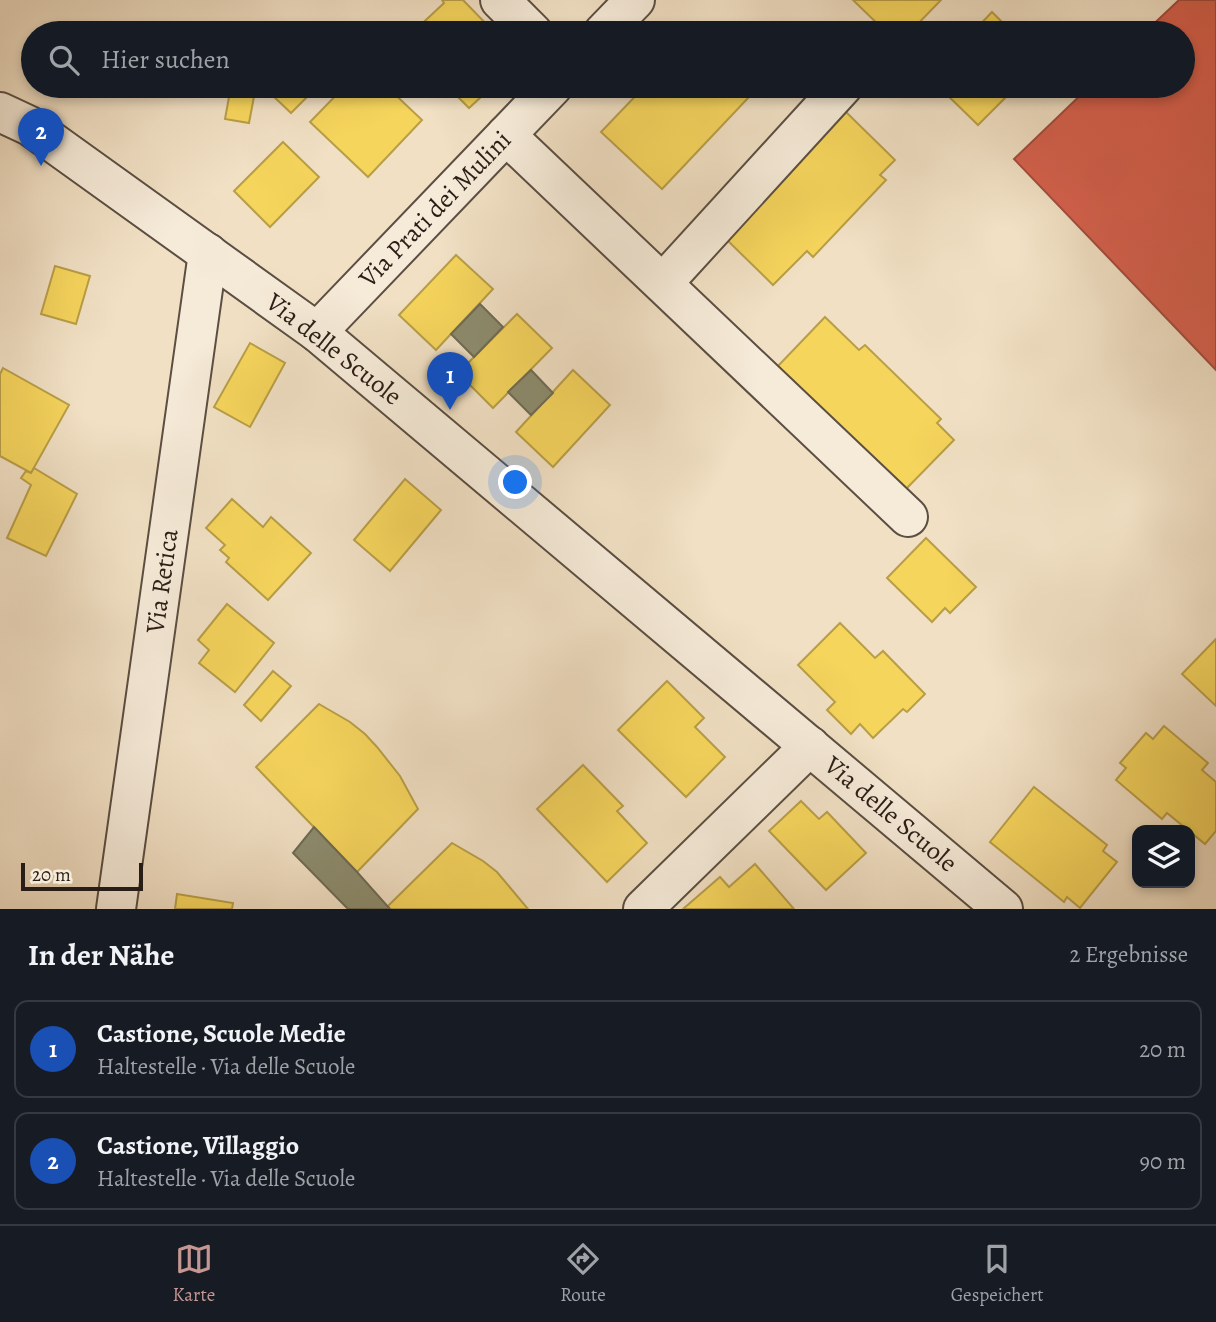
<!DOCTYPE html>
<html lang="de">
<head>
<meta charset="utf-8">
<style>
  body { margin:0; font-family:Alegreya,serif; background:#20242c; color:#f1f3f6 }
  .controls { position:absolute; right:21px; bottom:21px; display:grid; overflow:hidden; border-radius:14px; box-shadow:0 4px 10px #0003 }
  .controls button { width:63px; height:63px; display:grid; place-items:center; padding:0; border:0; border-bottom:2px solid #363941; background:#171b24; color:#f1f3f6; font:35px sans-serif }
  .scale { position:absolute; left:21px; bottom:18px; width:122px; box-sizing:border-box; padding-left:7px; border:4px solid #291e16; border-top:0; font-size:19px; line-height:24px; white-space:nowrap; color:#291e16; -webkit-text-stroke:5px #f6ebd9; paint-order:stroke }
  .you { position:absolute; left:516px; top:483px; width:24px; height:24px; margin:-18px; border:5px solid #fff; border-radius:50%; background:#1a73e8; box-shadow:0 0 0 10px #1a73e833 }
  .badge { display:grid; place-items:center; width:46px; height:46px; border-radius:50%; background:#c59692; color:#fff; font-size:23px; font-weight:700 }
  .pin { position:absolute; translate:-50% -58px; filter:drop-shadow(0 2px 4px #0008) }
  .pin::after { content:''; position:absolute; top:37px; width:24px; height:21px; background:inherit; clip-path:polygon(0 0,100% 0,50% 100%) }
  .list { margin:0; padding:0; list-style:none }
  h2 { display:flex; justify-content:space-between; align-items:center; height:91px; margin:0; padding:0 28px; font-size:30px }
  h2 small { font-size:23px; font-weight:400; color:#9ea1a6 }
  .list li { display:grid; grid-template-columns:46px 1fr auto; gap:21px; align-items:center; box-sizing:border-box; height:98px; margin:0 14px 14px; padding:0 14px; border:2px solid #363941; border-radius:14px }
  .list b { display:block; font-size:26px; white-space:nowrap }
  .list p { margin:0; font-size:23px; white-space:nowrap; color:#9ea1a6 }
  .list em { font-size:23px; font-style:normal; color:#9ea1a6 }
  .icon { flex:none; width:38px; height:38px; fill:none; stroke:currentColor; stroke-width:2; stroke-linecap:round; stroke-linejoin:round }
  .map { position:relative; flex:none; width:1216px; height:909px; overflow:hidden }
  .search { position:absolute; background:#171b24; box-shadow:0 4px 10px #0003; left:21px; right:21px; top:21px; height:77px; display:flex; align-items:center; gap:18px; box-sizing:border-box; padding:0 24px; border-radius:38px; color:#9ea1a6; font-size:26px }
  .sheet { height:315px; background:#171b24 }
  nav { display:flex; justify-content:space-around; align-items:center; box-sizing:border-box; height:98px; border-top:2px solid #363941; background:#171b24; font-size:19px; color:#9ea1a6 }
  nav a { display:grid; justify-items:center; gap:4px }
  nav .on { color:#c59692 }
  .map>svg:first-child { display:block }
</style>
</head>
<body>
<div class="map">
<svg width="1216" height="909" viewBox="0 0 1216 909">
  <rect width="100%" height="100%" fill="#f1e0c4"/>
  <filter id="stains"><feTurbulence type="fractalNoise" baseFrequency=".00286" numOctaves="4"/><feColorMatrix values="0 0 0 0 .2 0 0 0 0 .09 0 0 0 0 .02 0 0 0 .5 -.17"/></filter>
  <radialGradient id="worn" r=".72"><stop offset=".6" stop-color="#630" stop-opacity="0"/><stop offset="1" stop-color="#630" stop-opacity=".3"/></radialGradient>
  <!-- homes -->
  <g fill="#f6d55c" stroke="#b89e47" stroke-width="2">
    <polygon points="442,0 463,0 495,33 412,33 444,3"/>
    <polygon points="853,0 941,0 909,33 887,33"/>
    <polygon points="992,12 1013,33 972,33"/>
    <polygon points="231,86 256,86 249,123 225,119"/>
    <polygon points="278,86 310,86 314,90 291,113 270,93"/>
    <polygon points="345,86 386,86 422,120 368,177 310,122"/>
    <polygon points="447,86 493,86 469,108"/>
    <polygon points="645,86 737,86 749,97 662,189 601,132"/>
    <polygon points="938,86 1017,86 978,125"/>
    <polygon points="846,112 895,160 880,175 886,180 813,257 807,251 773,285 724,237"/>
    <polygon points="283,142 319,177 270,227 234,191"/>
    <polygon points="456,255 493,289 436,350 399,315"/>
    <polygon points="55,266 90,276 76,324 41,314"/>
    <polygon points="517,314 552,348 493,408 458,373"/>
    <polygon points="825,317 859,350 865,345 941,419 937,423 954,440 905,490 778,366"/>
    <polygon points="250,343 285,363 250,427 214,407"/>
    <polygon points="3,368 69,405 31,473 0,456 0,374"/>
    <polygon points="573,370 610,405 553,467 516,432"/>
    <polygon points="34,468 77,494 46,556 7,538 31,485 21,478 26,471 31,473"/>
    <polygon points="405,479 441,510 390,571 354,540"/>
    <polygon points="232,499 263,527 271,517 311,553 268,600 226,562 229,558 220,550 225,545 206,528"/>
    <polygon points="926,538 976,587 950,613 945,608 932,622 887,578"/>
    <polygon points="227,604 274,643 235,692 199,663 209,650 198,640"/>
    <polygon points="840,623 875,658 883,651 925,694 907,712 903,709 873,738 860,724 851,734 827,710 835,702 798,665"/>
    <polygon points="1216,639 1216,706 1182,674"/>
    <polygon points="273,671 291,686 261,721 244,705"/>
    <polygon points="667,681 704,718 695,727 725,757 686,797 618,730"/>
    <polygon points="319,704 350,722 365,734 377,747 400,776 418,809 357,872 256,767"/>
    <polygon points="1164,726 1208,763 1202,770 1216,782 1216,831 1205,844 1167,813 1162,819 1116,780 1126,768 1120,763 1146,733 1153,739"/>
    <polygon points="583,765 623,806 617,811 647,843 607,882 537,809"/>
    <polygon points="1034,787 1107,845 1103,851 1117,862 1080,908 1067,897 1064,902 990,842"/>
    <polygon points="801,801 819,819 827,812 866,853 826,890 769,831"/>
    <polygon points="452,843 483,861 497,872 528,909 390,909 388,906"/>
    <polygon points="755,864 794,909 683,909 720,877 729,887"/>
    <polygon points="177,894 233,903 232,909 175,909"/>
  </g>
  <!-- shops -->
  <polygon fill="#d6604d" stroke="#a24c3c" stroke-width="2" points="1179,0 1216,0 1216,370 1014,159 1090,86 1183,86 1183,33 1144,33"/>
  <!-- industry -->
  <g fill="#8c8c6e" stroke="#6e6b54" stroke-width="2">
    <polygon points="480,304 503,327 474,357 451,334"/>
    <polygon points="531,370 553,393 531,415 508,392"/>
    <polygon points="314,827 357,872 390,909 348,909 293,853"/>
  </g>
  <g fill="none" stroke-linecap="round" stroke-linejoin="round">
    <!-- minor casing -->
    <g stroke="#5b4e42" stroke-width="42">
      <g id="minor">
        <polyline points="500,0 533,33"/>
        <polyline points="603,33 635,0"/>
        <polyline points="0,112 30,126 317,332 1003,909"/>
        <polyline points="506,135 908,517"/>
        <polyline points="663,283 843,86"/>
        <polyline points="317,332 553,86"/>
        <polyline points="116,909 208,253"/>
        <polyline points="643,909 810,746"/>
      </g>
    </g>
    <!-- minor -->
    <use href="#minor" stroke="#f6ebd9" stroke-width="38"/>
  </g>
  <g text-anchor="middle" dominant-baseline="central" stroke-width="7" stroke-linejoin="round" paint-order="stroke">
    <!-- street labels -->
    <g font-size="26" fill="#291e16" stroke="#f6ebd9">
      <text transform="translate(435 209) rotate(-46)">Via Prati dei Mulini</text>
      <text transform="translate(334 349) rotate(38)">Via delle Scuole</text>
      <text transform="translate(162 581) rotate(-82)">Via Retica</text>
      <text transform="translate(891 814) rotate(40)">Via delle Scuole</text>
    </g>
  </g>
  <rect width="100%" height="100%" filter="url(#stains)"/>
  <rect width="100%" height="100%" fill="url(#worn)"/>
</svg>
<div class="controls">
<button><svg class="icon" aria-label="layers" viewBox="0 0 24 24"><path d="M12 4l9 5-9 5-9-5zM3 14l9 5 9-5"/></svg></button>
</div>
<div class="scale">20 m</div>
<div class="you"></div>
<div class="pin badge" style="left:450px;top:410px;background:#1a4fb4">1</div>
<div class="pin badge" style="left:41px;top:166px;background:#1a4fb4">2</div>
<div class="search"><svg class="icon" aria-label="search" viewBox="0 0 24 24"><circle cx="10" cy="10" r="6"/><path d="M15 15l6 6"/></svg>Hier suchen</div>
</div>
<section class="sheet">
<h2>In der Nähe<small>2 Ergebnisse</small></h2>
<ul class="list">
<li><span class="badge" style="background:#1a4fb4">1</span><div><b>Castione, Scuole Medie</b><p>Haltestelle · Via delle Scuole</p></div><em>20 m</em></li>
<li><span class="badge" style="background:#1a4fb4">2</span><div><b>Castione, Villaggio</b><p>Haltestelle · Via delle Scuole</p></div><em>90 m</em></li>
</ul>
</section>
<nav>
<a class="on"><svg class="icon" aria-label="map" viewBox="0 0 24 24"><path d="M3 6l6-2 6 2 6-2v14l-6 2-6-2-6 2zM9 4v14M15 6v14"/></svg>Karte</a>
<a><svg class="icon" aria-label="directions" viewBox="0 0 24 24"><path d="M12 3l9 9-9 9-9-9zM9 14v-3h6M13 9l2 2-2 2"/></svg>Route</a>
<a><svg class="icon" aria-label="saved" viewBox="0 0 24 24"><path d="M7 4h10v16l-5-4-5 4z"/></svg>Gespeichert</a>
</nav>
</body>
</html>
